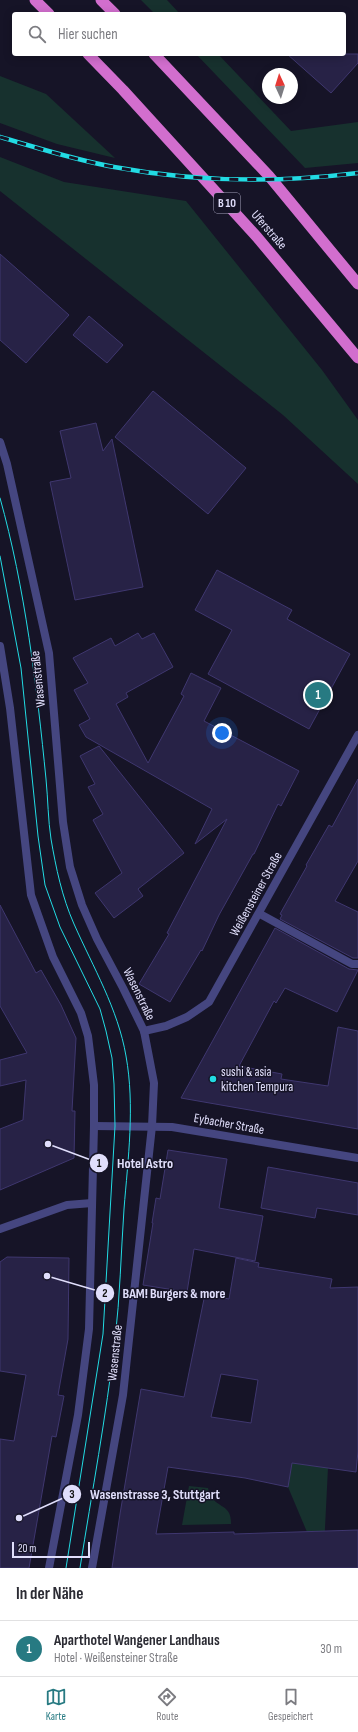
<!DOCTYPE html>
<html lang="de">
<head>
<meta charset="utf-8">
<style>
  body { margin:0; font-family:"Sofia Sans Condensed",sans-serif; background:#f2f2f3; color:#2b2b33 }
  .compass { position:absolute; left:262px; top:68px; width:36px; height:36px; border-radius:50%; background:#fff; box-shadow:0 2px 10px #0003; rotate:356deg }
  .scale { position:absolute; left:12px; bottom:10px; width:78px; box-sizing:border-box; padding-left:4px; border:2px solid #e0defb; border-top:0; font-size:11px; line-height:14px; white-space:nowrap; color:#e0defb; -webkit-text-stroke:3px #161427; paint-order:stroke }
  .you { position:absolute; left:222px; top:733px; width:14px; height:14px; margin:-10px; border:3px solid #fff; border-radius:50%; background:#1a73e8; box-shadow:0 0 0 6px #1a73e833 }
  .badge { display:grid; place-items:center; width:26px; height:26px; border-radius:50%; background:#277a82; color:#fff; font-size:13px; font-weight:700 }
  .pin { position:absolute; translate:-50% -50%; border:2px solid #fff; box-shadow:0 1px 4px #0006 }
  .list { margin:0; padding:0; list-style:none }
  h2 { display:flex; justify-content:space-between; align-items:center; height:52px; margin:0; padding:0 16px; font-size:17px }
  h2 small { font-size:13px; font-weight:400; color:#7c7c81 }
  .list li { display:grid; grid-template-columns:26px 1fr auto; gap:12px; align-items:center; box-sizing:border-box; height:56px; padding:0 16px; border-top:1px solid #e1e1e2 }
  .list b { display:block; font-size:15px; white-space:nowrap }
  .list p { margin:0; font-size:13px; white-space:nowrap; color:#7c7c81 }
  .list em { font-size:13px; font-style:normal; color:#7c7c81 }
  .icon { flex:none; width:22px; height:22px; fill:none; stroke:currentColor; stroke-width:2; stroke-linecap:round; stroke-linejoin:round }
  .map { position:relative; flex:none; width:358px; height:1568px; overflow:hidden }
  .search { position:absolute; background:#fff; box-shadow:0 2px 10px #0003; left:12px; right:12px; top:12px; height:44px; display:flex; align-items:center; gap:10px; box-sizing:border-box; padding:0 14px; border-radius:4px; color:#7c7c81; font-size:15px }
  .sheet { height:108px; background:#fff }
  nav { display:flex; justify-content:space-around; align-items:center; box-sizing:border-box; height:56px; border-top:1px solid #e1e1e2; background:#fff; font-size:11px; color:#7c7c81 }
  nav a { display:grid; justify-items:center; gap:2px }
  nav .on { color:#277a82 }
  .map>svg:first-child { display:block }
</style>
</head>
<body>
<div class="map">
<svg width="358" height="1568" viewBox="0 0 358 1568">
  <rect width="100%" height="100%" fill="#161427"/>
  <!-- green -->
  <g fill="#17312e">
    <polygon points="141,0 167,0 180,14 155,14"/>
    <polygon points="196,54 218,54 291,131 358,122 358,163 305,168"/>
    <polygon points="0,76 46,94 115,158 57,144 0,123"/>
    <polygon points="0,157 64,182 186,201 322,370 358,420 358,484 283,415 0,191"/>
    <polygon points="292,1463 328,1468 323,1568 317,1568 316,1531 307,1532 288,1487"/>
    <path d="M189 1486 208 1488C212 1510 232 1501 231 1524L182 1525Z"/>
  </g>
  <!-- building -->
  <g fill="#272246" stroke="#3f376f" fill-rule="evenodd">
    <polygon points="287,54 358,54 358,63 331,93"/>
    <polygon points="0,254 69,315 26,363 0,340"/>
    <polygon points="89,316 123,345 107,363 73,335"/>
    <polygon points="153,391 246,468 208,514 115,437"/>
    <polygon points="96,423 103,451 112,439 143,587 75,600 50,482 71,478 60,431"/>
    <polygon points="217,570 292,610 287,619 350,654 309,729 208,674 232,630 195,610"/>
    <polygon points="138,633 142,639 154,633 173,667 126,693 128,697 116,704 148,763 184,696 181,694 191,673 221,688 204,721 299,771 281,806 278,804 254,854 253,854 219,915 202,951 201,950 170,1002 139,984 169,934 167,933 227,819 195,844 212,809 86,737 79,725 90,719 74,690 88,683 73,658 111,638 115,646"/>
    <polygon points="99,746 184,853 138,889 143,896 114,918 95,893 122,873 93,820 103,814 88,787 95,784 80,756"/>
    <polygon points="358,779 358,861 335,901 358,912 358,958 353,958 280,919 282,915 280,914 307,866 306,865 329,825 332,827"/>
    <polygon points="0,905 36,973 41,970 61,1005 76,1038 72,1111 75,1111 74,1158 0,1190 0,1129 23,1120 26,1080 0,1086 0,1060 27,1053 0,1006"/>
    <polygon points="275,928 349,969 358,970 337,1012 285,988 276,1003 274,1001 239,1066 282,1074 281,1079 328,1086 338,1027 358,1031 358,1129 181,1098"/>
    <polygon points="168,1150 227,1159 219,1208 263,1216 255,1261 194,1249 187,1292 143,1285 153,1223 152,1223 156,1198 160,1199"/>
    <polygon points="268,1167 358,1183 358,1215 317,1208 315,1218 261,1208"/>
    <polygon points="7,1257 69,1258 68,1339 58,1395 64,1396 56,1437 52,1436 29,1568 0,1568 0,1439 14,1441 26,1375 0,1371 0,1262"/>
    <path d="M236 1258 259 1263 258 1267 332 1279 330 1288 358 1287V1451L356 1472 292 1463 288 1487 245 1478 168 1467 156 1534 234 1532V1534L358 1530V1568H112L120 1514 141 1389 184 1397 205 1294 229 1299ZM221 1374 258 1380 251 1423 211 1417Z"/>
  </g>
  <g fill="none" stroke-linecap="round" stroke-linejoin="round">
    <!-- minor -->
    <g stroke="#454680" stroke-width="8">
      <polyline points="260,914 352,964 358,964"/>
      <polyline points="144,1031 166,1026 187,1017 209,1002 358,735"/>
      <polyline points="94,1126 172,1127 358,1158"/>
      <polyline points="0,1229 67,1205 92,1203"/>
    </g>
    <!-- tertiary -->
    <g stroke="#454680" stroke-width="8">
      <polyline points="0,442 7,464 49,653 63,822 70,867 82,905 97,939 123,988 144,1031 154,1083 152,1126 123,1395 92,1568"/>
      <polyline points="0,646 10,708 31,895 53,957 81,1013 88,1036 94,1085 94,1126 89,1329 78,1415 49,1568"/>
    </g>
    <!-- trunk -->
    <g stroke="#d26ece" stroke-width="11">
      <polyline points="35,0 49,14"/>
      <polyline points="101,0 115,14"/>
      <polyline points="88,54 123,90 257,237 358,358"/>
      <polyline points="154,54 269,176 358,284"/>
    </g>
    <!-- tram -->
    <g stroke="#22dbe3" stroke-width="1">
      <path d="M0 498C25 587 37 688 46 779 48 799 48 820 51 839 56 868 62 897 74 924 93 967 118 1009 126 1056 135 1106 128 1159 124 1209 121 1253 120 1297 115 1340 106 1417 92 1492 80 1568"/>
      <polyline points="0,556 21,668 38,836 45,885 60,927 100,1009 106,1031 112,1058 114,1084 115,1126 103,1334 66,1568"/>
    </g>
    <!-- rail casing -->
    <g stroke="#22dbe3" stroke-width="4.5">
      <path id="rail" d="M0 137C38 148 75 160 114 167 195 182 277 183 358 173"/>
    </g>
    <!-- rail -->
    <use href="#rail" stroke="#161427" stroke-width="3" stroke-dasharray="9" stroke-linecap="butt"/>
  </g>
  <!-- markers -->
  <circle fill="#22dbe3" stroke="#161427" stroke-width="1.5" cx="213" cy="1079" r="4"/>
  <g text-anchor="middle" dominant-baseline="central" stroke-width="3" stroke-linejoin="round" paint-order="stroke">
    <!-- shield labels -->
    <rect fill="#161427" stroke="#a3a1bb" stroke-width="1" x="214" y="193" width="26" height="20" rx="3"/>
    <g font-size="12" font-weight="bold" fill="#e0defb">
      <text x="227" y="203">B 10</text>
    </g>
    <!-- street labels -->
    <g font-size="13" fill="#e0defb" stroke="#161427">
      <text transform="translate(269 230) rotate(49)">Uferstraße</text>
      <text transform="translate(38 679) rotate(-96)">Wasenstraße</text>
      <text transform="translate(256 894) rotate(-61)">Weißensteiner Straße</text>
      <text transform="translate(139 994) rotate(64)">Wasenstraße</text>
      <text transform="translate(229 1124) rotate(10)">Eybacher Straße</text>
      <text transform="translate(115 1353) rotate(-84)">Wasenstraße</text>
    </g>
    <!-- poi labels -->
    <g font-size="13" fill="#e0defb" stroke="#161427" text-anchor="start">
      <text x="221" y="1072">sushi &amp; asia<tspan x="221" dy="15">kitchen Tempura</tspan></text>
    </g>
  </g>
  <!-- callouts -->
  <path fill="none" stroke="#e0defb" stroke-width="1.5" d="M48 1144L99 1163M47 1276L105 1293M19 1518L72 1494"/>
  <g fill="#e0defb" stroke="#161427" stroke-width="1.5">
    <circle cx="48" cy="1144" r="4"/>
    <circle cx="47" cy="1276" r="4"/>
    <circle cx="19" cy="1518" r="4"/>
    <circle cx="99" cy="1163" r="10"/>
    <circle cx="105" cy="1293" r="10"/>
    <circle cx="72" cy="1494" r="10"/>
  </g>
  <g font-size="12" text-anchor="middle" font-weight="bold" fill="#111">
    <text x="99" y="1167">1</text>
    <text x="105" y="1297">2</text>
    <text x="72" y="1498">3</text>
  </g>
  <g font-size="14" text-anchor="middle" font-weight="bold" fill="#e0defb" stroke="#161427" stroke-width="3" stroke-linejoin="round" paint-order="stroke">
    <text x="145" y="1168">Hotel Astro</text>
    <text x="174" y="1298">BAM! Burgers &amp; more</text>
    <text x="155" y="1499">Wasenstrasse 3, Stuttgart</text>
  </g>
</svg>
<svg class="compass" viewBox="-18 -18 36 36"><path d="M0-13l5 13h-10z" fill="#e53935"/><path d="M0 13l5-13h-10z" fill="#7c7c81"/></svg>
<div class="scale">20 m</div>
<div class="you"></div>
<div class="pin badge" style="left:318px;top:695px">1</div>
<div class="search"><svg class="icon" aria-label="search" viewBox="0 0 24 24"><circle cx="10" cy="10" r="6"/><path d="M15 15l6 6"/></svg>Hier suchen</div>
</div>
<section class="sheet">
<h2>In der Nähe<small></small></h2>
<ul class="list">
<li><span class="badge">1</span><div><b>Aparthotel Wangener Landhaus</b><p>Hotel · Weißensteiner Straße</p></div><em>30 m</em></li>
</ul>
</section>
<nav>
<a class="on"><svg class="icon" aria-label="map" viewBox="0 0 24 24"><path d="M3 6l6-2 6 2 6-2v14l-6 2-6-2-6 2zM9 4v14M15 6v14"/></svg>Karte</a>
<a><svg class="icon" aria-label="directions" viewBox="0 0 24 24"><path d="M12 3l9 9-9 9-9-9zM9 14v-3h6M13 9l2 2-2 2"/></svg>Route</a>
<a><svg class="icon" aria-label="saved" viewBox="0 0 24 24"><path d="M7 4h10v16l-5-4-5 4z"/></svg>Gespeichert</a>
</nav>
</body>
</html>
